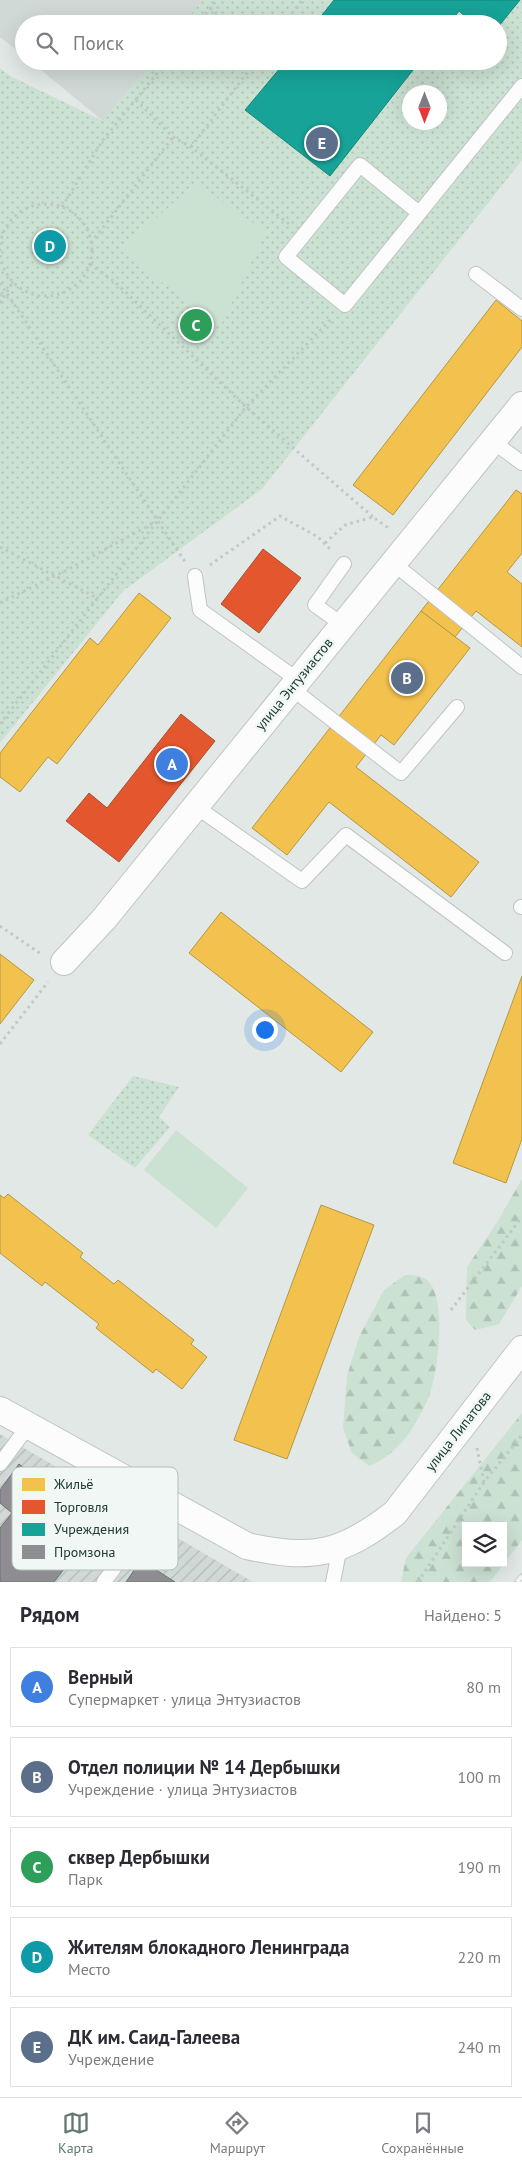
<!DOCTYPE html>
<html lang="ru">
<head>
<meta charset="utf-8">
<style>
  body { margin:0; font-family:"PT Sans",sans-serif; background:#f2f2f3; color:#2b2b33 }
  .controls { position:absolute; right:15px; bottom:15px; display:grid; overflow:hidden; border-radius:0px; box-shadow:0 5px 20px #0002 }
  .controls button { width:45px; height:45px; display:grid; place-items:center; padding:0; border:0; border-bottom:1px solid #e1e1e2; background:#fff; color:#2b2b33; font:25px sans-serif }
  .compass { position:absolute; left:402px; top:85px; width:45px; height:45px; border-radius:50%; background:#fff; box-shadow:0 5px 20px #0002; rotate:180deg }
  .you { position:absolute; left:264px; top:1029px; width:18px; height:18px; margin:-12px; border:4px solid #fff; border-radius:50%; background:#1a73e8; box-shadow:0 0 0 8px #1a73e833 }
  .badge { display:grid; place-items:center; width:32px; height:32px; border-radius:50%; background:#647872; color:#fff; font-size:16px; font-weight:700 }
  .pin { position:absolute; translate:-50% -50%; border:2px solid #fff; box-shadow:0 1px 5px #0006 }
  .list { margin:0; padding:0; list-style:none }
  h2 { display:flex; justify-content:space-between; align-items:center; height:65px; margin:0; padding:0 20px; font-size:21px }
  h2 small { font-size:16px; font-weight:400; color:#7c7c81 }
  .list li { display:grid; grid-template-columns:32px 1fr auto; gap:15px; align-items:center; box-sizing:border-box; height:80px; margin:0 10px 10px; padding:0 10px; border:1px solid #e1e1e2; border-radius:0px }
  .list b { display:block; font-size:19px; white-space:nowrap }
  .list p { margin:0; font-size:16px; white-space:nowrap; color:#7c7c81 }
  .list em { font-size:16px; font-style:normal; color:#7c7c81 }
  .icon { flex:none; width:28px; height:28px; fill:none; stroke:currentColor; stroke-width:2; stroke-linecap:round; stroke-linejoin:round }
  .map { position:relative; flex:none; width:522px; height:1582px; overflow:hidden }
  .search { position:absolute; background:#fff; box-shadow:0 5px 20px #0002; left:15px; right:15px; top:15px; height:55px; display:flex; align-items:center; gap:12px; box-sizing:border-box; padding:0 18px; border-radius:28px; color:#7c7c81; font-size:19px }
  .sheet { height:515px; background:#fff }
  nav { display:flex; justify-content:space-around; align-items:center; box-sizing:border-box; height:70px; border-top:1px solid #e1e1e2; background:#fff; font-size:14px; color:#7c7c81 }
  nav a { display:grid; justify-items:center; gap:2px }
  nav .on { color:#647872 }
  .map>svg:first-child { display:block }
</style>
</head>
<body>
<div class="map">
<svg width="522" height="1582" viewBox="0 0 522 1582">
  <defs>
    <pattern id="industrial-furrows" width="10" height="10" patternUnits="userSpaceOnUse" patternTransform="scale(1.25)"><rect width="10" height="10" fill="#d0d9d5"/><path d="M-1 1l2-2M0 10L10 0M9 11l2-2" fill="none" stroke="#b2bbb7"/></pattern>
    <pattern id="forest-firs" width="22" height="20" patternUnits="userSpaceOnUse" patternTransform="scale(1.25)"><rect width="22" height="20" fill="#cbe1d2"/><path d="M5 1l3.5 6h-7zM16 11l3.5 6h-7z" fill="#aec2b5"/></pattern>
    <pattern id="park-dots" width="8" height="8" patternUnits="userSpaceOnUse" patternTransform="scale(1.25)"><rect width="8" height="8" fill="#cbe1d2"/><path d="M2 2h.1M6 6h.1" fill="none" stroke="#aec2b5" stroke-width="1.8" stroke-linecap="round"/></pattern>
  </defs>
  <rect width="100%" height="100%" fill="#e2e8e5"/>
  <!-- built -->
  <g fill="#d0d9d5">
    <polygon points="0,0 203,0 183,24 24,24 24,56 0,37"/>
    <polygon points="30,61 153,61 103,121"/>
  </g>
  <!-- industrial -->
  <polygon fill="url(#industrial-furrows)" points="0,1434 253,1582 0,1582"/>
  <!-- forest -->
  <g fill="url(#forest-firs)" fill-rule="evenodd">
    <polygon points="522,1179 522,1286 499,1324 475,1330 466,1320 467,1267 496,1224"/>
    <path d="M405 1275C413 1275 420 1275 427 1280 448 1297 438 1377 428 1399 416 1426 397 1456 369 1466L352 1453 343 1428 347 1376 359 1337 384 1290Z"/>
    <path d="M522 1413V1540L490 1582H401L406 1558ZM466 1526H503V1563H466Z"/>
  </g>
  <!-- park -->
  <g fill="url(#park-dots)" fill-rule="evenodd">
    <path d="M203 0H522V160L262 489 123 591 0 743V68L10 76 103 121 153 61H498V24H183ZM410 92H440V122H410Z"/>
    <polygon points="133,1076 179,1087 159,1117 170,1127 135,1168 88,1135"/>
  </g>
  <!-- pitch -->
  <g fill="#cbe1d2">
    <polygon points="196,183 266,232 220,327 120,250"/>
    <polygon points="176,1130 248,1188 216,1228 144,1170"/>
  </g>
  <!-- homes -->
  <g fill="#f2c14e" stroke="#b39946">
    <polygon points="496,300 522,321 522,347 393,515 353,485"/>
    <polygon points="516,490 522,494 522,553 507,572 522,584 522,647 476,611 455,637 421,611"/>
    <polygon points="139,593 171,618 57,764 48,757 20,792 0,777 0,753 90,638 98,645"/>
    <polygon points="421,611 470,648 394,745 381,735 356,767 479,862 451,897 329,802 287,855 252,828"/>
    <polygon points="221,912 373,1032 341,1072 189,953"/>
    <polygon points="0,954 34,980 0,1024"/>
    <polygon points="522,976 522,1139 506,1183 453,1163"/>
    <polygon points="8,1194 83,1253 80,1257 114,1284 118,1280 194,1340 191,1344 207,1357 182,1389 156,1369 153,1373 96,1328 99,1324 45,1282 42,1286 0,1253 0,1195 4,1198"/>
    <polygon points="321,1205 374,1225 287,1459 234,1440"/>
  </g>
  <!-- shops -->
  <g fill="#e4572e" stroke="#a94f30">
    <polygon points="263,549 301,578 259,633 221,604"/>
    <polygon points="181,714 215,741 119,862 66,821 89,793 107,808"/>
  </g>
  <!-- public -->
  <g fill="#17a398" stroke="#1a847a">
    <polygon points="334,0 520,0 498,27 498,24 474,24 459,11 449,24 315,24"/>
    <polygon points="286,61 420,61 330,176 245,110"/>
  </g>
  <!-- industry -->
  <g fill="#8d8d92" stroke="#6c7476">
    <polygon points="19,1464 109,1534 82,1567 72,1559 54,1582 0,1582 0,1528 12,1513 0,1503 0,1490"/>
    <polygon points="141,1560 175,1582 126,1582"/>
  </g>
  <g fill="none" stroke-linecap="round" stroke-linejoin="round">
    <!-- lane casing -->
    <g stroke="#bfc5c2" stroke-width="16">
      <g id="lane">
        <polyline points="419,213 360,165 286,257 345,305 522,86"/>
        <polyline points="476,274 522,309"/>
        <polyline points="492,441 522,463"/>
        <polyline points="393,563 522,667"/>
        <polyline points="195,576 200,610 298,680"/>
        <polyline points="343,625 315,605 344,564"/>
        <polyline points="291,688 401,773 457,707"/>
        <polyline points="195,806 302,881 346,835 505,953"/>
        <polyline points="521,907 522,907"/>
        <polyline points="0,1464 29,1425"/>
        <polyline points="104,1582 164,1500"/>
        <polyline points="333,1582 340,1547"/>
      </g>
    </g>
    <!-- street casing -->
    <g stroke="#bfc5c2" stroke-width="28">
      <g id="street">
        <polyline points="64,962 104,919 522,405"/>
        <path d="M0 1410 247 1546C312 1561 343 1554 395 1513L522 1349"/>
      </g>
    </g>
    <!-- path -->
    <g stroke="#bfc8c6" stroke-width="3" stroke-dasharray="2.5 4" stroke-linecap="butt">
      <polyline points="210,8 229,24"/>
      <polyline points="197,24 217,0"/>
      <polyline points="284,24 302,0"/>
      <polyline points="136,100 173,137 191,147 289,224"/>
      <polyline points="191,147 256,61"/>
      <circle cx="46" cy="250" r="46"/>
      <polyline points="62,207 103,140 167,61"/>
      <polyline points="91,243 173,137"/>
      <polyline points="90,264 115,282 246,407 373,517"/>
      <polyline points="0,283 185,562"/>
      <polyline points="0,295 7,294"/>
      <polyline points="0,303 13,282"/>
      <polyline points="325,543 345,525 373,517 390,529"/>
      <polyline points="0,547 97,598"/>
      <polyline points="210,565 280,516 318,537 332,551"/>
      <polyline points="0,603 73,567 155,522"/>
      <polyline points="0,724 246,407 332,318"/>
      <polyline points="0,926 41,954"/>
      <polyline points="0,1044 48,982"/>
      <polyline points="451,1310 522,1217"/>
      <polyline points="477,1448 484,1482 522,1435"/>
      <polyline points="418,1582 484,1482"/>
    </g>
    <!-- lane -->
    <use href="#lane" stroke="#fbfcfb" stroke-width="14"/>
    <!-- street -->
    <use href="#street" stroke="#fbfcfb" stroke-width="26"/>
    <!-- rail casing -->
    <g stroke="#c6cac9" stroke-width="5.5">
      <polyline id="rail" points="517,1582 522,1576"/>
    </g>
    <!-- rail -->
    <use href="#rail" stroke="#f0f7f4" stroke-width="4" stroke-dasharray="11" stroke-linecap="butt"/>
  </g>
  <g text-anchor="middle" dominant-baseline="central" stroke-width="5" stroke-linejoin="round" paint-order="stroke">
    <!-- street labels -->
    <g font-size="14" fill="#203b34" stroke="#f0f7f4">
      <text transform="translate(294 684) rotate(-51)">улица Энтузиастов</text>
      <text transform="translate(458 1431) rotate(-52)">улица Липатова</text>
    </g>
  </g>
  <!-- legend -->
  <rect x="12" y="1467" width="166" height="103" rx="8" fill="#f0f7f4" stroke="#b2bfba" stroke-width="1"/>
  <rect x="22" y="1478" width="23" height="13" fill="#f2c14e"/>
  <rect x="22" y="1500" width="23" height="14" fill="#e4572e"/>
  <rect x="22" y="1523" width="23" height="13" fill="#17a398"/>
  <rect x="22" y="1545" width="23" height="14" fill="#8d8d92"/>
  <g font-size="14" fill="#203b34">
    <text x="54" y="1489">Жильё</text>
    <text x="54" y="1512">Торговля</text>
    <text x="54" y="1534">Учреждения</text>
    <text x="54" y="1557">Промзона</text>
  </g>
</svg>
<div class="controls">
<button><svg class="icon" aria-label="layers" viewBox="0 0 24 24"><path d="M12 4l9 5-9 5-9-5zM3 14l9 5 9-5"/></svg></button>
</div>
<svg class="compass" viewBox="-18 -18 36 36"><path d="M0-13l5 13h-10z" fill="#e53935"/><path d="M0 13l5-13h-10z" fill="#7c7c81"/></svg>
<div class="you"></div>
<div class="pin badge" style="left:172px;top:764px;background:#3f7fe0">A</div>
<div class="pin badge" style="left:407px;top:678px;background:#5c6f8a">B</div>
<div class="pin badge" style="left:196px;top:325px;background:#2e9e5b">C</div>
<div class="pin badge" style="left:50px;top:246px;background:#0f9aa8">D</div>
<div class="pin badge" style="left:322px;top:143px;background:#5c6f8a">E</div>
<div class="search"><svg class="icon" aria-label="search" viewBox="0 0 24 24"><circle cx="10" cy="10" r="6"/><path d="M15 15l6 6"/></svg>Поиск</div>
</div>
<section class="sheet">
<h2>Рядом<small>Найдено: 5</small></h2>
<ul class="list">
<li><span class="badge" style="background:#3f7fe0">A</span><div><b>Верный</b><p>Супермаркет · улица Энтузиастов</p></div><em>80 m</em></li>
<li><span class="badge" style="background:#5c6f8a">B</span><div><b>Отдел полиции № 14 Дербышки</b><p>Учреждение · улица Энтузиастов</p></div><em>100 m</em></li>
<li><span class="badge" style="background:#2e9e5b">C</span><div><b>сквер Дербышки</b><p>Парк</p></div><em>190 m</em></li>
<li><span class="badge" style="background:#0f9aa8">D</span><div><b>Жителям блокадного Ленинграда</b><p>Место</p></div><em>220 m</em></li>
<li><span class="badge" style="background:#5c6f8a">E</span><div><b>ДК им. Саид-Галеева</b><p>Учреждение</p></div><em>240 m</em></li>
</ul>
</section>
<nav>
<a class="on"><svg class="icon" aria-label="map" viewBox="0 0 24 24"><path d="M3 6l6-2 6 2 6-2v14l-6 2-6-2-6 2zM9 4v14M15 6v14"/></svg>Карта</a>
<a><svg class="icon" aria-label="directions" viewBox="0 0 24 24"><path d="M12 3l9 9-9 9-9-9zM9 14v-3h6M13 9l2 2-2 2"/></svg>Маршрут</a>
<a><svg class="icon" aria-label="saved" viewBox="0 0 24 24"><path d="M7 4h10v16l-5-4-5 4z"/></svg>Сохранённые</a>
</nav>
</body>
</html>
